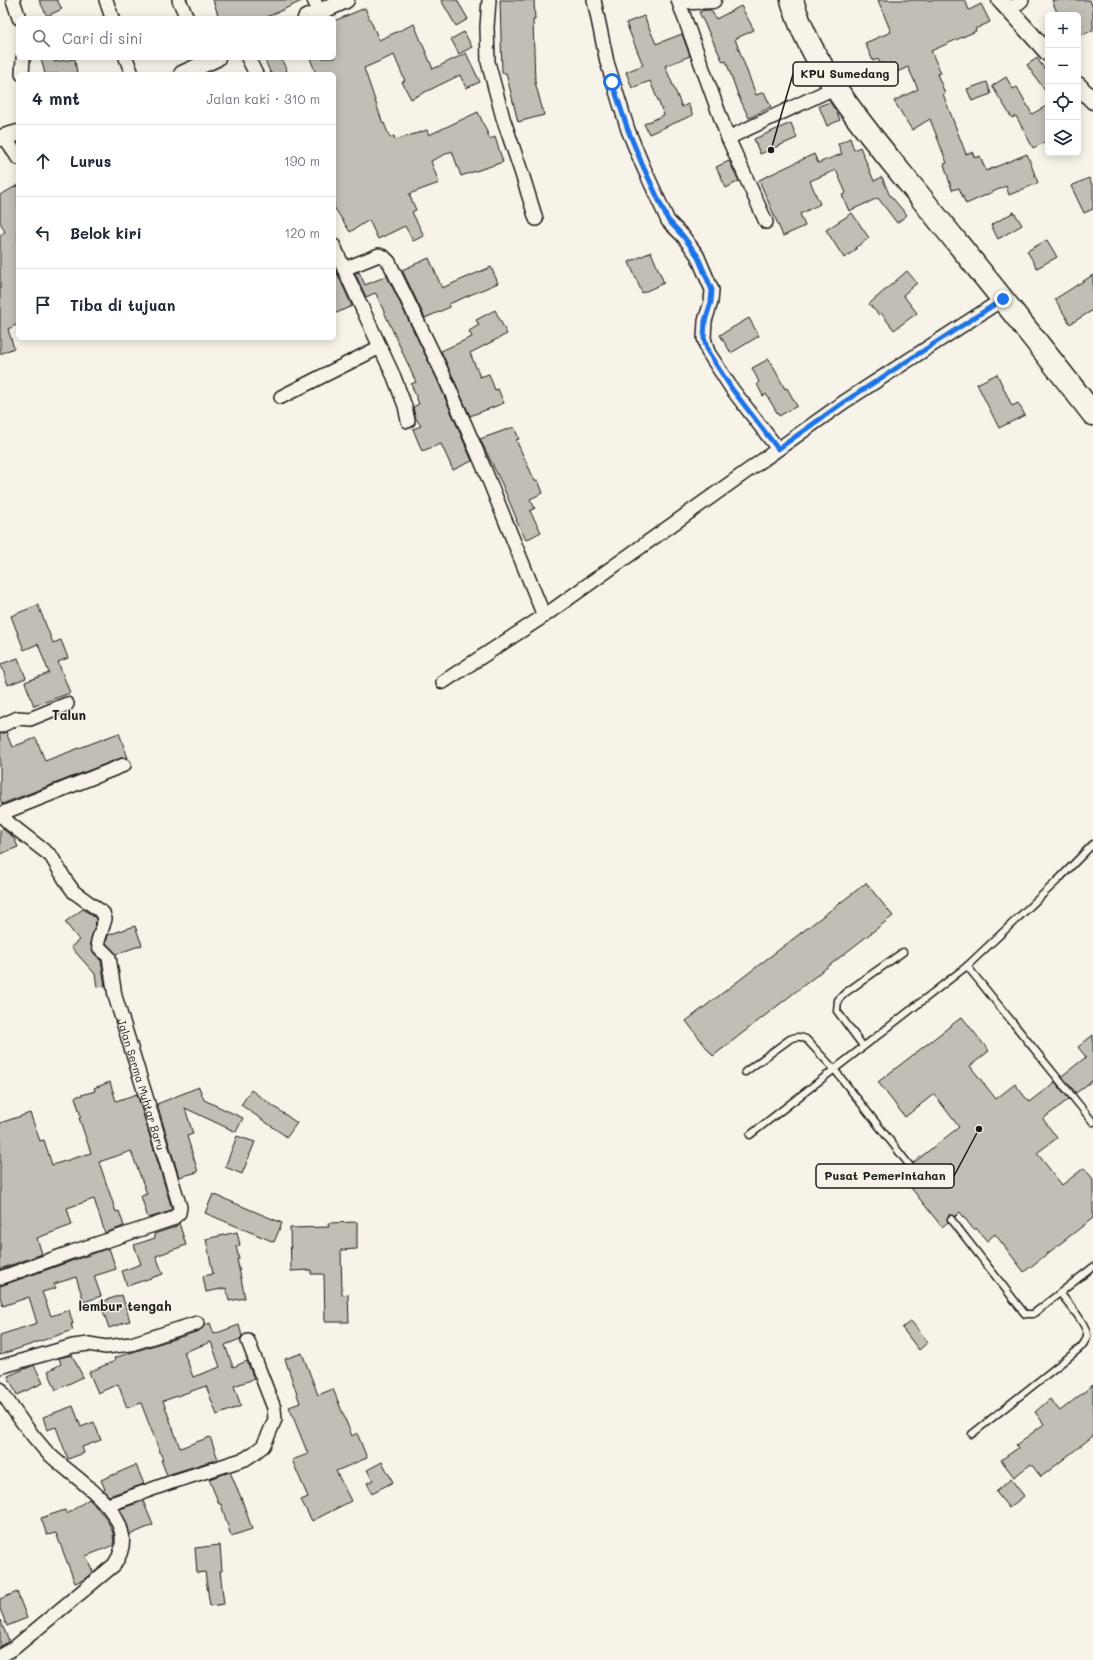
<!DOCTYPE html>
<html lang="id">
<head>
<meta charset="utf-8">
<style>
  body { margin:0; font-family:Mali,sans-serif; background:#f6f6f7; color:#1f2937 }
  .controls { position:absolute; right:12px; top:12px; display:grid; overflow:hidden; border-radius:6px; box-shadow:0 2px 10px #0003 }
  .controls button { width:36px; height:36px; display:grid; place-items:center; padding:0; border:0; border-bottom:1px solid #e0e1e3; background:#fff; color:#1f2937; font:20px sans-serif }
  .stop { position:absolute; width:12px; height:12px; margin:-9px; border:3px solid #1a73e8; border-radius:50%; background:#fff }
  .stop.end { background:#1a73e8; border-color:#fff; box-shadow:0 1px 4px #0008 }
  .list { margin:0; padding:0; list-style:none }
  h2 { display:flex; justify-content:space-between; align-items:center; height:52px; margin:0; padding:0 16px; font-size:17px }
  h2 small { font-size:13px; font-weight:400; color:#747a83 }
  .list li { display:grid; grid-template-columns:26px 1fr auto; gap:12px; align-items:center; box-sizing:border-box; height:72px; padding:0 16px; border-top:1px solid #e0e1e3 }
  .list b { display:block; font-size:15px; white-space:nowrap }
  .list em { font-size:13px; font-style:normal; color:#747a83 }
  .icon { flex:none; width:22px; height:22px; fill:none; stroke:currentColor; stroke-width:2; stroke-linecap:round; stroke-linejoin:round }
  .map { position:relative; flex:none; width:1093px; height:1660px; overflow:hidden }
  .search { position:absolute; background:#fff; box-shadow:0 2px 10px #0003; left:16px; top:16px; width:320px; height:44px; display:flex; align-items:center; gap:10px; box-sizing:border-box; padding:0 14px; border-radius:6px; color:#747a83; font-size:15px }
  .panel { position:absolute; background:#fff; box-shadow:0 2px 10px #0003; left:16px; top:72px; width:320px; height:268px; border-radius:6px }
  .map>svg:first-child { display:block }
</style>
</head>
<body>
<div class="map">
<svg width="1093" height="1660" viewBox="0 0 1093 1660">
  <rect width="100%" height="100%" fill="#f7f3e8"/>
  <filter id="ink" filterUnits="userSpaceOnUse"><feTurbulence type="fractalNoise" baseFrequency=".025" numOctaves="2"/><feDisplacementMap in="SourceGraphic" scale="8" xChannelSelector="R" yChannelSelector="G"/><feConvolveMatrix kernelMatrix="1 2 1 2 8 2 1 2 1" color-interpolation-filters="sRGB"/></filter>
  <g filter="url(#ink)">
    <!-- building -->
    <g fill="#c0beb5" stroke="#1c1c1c" fill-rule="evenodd">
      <polygon points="39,0 57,0 62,9 47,16"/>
      <polygon points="213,0 304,0 265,18 219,18"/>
      <polygon points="441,0 457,0 468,19 456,26"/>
      <polygon points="500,0 534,0 535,20 533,20 535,82 544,115 518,122 506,73 502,73"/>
      <polygon points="878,0 965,0 969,10 981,4 990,22 975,29 976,31 931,51 941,73 937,74 945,93 943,94 966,154 972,152 975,158 980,156 986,171 1027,154 1038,183 1009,195 1006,186 966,204 959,188 952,190 944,164 947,163 930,119 912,130 894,101 918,89 908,67 886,77 878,59 873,61 865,43 891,32"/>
      <polygon points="1052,0 1090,0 1093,9 1093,30 1078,37 1078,15 1058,15"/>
      <polygon points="741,6 754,30 735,39 756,95 764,92 771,107 749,118 738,95 726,61 723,62 699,12 705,10 711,10 716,19"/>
      <polygon points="365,8 379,40 414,24 433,69 466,53 480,82 466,88 460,75 411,99 402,82 405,81 394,55 364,68 383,124 384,123 390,138 394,136 395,140 427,130 429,135 478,112 490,139 495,137 503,162 461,176 452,151 431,161 439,183 409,194 416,210 412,212 424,236 413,241 405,226 378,239 369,220 350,232 334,207 334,74 316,74 310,58 334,58 334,21"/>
      <polygon points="644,16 656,44 682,34 690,56 665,66 682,107 688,104 693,115 649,134 644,124 664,115 650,81 632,88 626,72 643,65 626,23"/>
      <polygon points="464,32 472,47 459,54 451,39"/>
      <polygon points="41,58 53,58 54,62 75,59 77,74 45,74"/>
      <polygon points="264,58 281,58 287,71 279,74 271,74"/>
      <polygon points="1037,58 1048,74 1048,95 1027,65"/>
      <polygon points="1006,77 1013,89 1017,87 1032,114 1048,105 1048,141 1033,148 1016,116 1012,118 992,86"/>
      <polygon points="987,82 991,94 972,101 967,89"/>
      <polygon points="830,102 836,111 840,120 827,126 819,106"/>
      <polygon points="791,123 797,138 760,154 754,139"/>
      <polygon points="850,138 854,150 860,147 874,181 882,177 889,194 907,215 897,223 878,198 849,211 842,195 846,193 836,170 810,181 820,204 800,214 805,226 783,236 759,180 814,154 818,163 842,154 838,144"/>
      <polygon points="729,161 739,181 726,188 716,167"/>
      <polygon points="1089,178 1093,187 1093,209 1084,213 1071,186"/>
      <polygon points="18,185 18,324 8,329 14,348 0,354 0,235 5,232 0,222 0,195"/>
      <polygon points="1014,212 1022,225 998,239 991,225"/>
      <polygon points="852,213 869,238 855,248 857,249 844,258 826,230"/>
      <polygon points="1047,240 1057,257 1037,268 1027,251"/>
      <polygon points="651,252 664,283 642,293 629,262"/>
      <polygon points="429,258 442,288 491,267 498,283 449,304 450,307 425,318 402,270"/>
      <polygon points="334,266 352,306 334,314"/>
      <polygon points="907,271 917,283 903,295 917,313 894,330 881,313 879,315 869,304"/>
      <polygon points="359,272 365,285 387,276 437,379 472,461 453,470 441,444 422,451 413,429 421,426 415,417 413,407 419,404 411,384 416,382 376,294 375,293 366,297 355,273"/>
      <polygon points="1093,275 1093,310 1070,324 1055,299"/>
      <polygon points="495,310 507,334 470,353 480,377 489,374 495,390 498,389 504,403 470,416 441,351 472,337 469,331 479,325 476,320"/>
      <polygon points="749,318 759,336 731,353 720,335"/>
      <polygon points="769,359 785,389 787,388 797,406 779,416 766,394 763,396 757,384 759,382 752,368"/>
      <polygon points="997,374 1012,406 1018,403 1025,415 999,428 977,384"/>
      <polygon points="514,427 519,439 516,440 535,481 538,480 543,493 530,499 535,508 530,511 541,532 526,540 516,520 517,520 502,484 480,439"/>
      <polygon points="38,605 53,643 61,640 68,658 58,662 70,693 34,706 25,682 49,673 38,644 24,650 11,616"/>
      <polygon points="18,658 26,678 8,685 1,664"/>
      <polygon points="6,732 12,747 36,738 45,761 119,733 128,758 121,758 2,804 0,798 0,734"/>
      <polygon points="3,829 14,838 18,847 0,854 0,830"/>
      <polygon points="866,883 893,916 713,1056 686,1021"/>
      <polygon points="83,909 97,919 90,942 93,952 101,961 105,986 97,987 95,974 71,947 79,940 65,922"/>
      <polygon points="135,926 142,945 116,954 106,943 108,935"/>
      <polygon points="962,1017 989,1051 970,1066 996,1099 1015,1084 1029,1102 1055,1082 1069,1099 1043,1119 1057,1138 1037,1153 1062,1185 1084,1168 1093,1179 1093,1218 1024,1272 995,1234 987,1241 976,1228 974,1230 960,1212 955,1217 952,1215 949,1215 947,1218 948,1222 942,1227 900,1174 906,1169 912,1170 914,1167 913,1163 959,1127 934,1094 905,1117 878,1082"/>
      <polygon points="1093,1035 1093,1080 1076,1093 1062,1076 1086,1057 1078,1047"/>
      <polygon points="110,1082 116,1101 137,1094 172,1209 168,1212 148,1218 141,1196 147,1194 131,1151 99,1162 116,1212 119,1211 124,1226 105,1233 94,1199 67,1208 72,1225 37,1238 42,1254 0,1269 0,1123 30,1113 40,1141 44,1140 52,1165 91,1153 79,1118 81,1117 75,1097 95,1091 94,1088"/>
      <polygon points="199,1087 204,1100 243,1118 236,1132 185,1108 193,1134 187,1136 198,1172 179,1177 157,1104"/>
      <polygon points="251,1090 297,1123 287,1137 241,1105"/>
      <polygon points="237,1136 255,1142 242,1174 225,1167"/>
      <polygon points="213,1194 282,1223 274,1242 205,1213"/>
      <polygon points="357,1222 357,1249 341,1250 342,1295 348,1294 349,1322 325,1322 324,1274 311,1274 311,1270 291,1271 290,1228 329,1227 328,1223"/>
      <polygon points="179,1223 186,1245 156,1256 163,1274 127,1286 122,1271 141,1264 134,1245 155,1238 154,1234 175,1227"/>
      <polygon points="237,1232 240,1245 236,1246 239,1259 237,1259 245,1298 229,1301 226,1288 206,1292 203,1276 213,1274 206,1239"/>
      <polygon points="109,1248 116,1269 94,1276 101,1296 84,1302 76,1277 54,1284 56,1288 42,1292 51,1316 69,1310 73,1324 71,1324 73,1330 0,1355 0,1335 37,1323 29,1297 3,1306 0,1297 0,1286"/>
      <polygon points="122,1295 130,1321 109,1328 100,1302"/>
      <polygon points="911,1321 928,1342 919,1350 902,1328"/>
      <path d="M210 1323 214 1334 239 1325 242 1336 240 1339 225 1345 233 1367 247 1361 254 1379 234 1386 241 1406 217 1415 206 1386 163 1401 180 1448 210 1437 218 1459 167 1475 161 1460H163L141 1403 127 1408 118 1384 98 1393 89 1372 115 1361 114 1358 199 1331 205 1325ZM211 1342 220 1367 193 1377 184 1352Z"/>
      <polygon points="302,1353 318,1395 333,1389 352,1436 357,1433 367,1458 336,1471 351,1501 312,1521 301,1500 308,1497 292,1460 308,1454 289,1407 300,1403 285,1359"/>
      <polygon points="72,1355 83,1377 56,1390 48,1371 61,1364 59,1358"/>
      <polygon points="34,1365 43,1383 17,1395 8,1376"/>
      <polygon points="1093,1385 1093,1436 1041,1477 1031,1464 1014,1477 1001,1460 1018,1448 1016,1445 1044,1424 1035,1412 1050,1399 1060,1411"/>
      <polygon points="73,1406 81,1427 94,1422 101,1440 82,1447 84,1453 68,1459 56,1427 47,1430 43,1417"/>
      <polygon points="382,1462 393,1482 372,1493 367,1483 373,1480 367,1470"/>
      <polygon points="136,1465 144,1484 109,1496 103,1490 105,1489 101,1480"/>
      <polygon points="230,1472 242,1500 252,1529 231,1536 221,1504 219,1504 209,1479"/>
      <polygon points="1011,1479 1024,1496 1009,1508 996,1492"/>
      <polygon points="89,1499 107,1519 113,1533 114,1545 86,1556 93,1572 83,1580 75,1583 56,1533 47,1535 41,1518 65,1510 67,1514"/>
      <polygon points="143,1501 153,1525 129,1535 128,1527 120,1509"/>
      <polygon points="220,1545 222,1571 220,1571 224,1604 210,1606 205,1572 197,1573 195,1548"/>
      <polygon points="17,1592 27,1618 7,1626 0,1609 0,1599"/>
      <polygon points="0,1620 9,1641 0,1647"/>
    </g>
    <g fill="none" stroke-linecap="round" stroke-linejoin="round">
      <!-- service casing -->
      <g stroke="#1c1c1c" stroke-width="9">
        <g id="service">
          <polyline points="967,966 1093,1122"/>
          <polyline points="863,1046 837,1011 838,1000 845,993 903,952"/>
          <path d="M745 1072 790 1039C796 1036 800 1036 806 1039L834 1069 910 1166"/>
          <polyline points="750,1135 967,966 1057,881 1093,844"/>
          <polyline points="951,1219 1025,1314 1033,1314 1093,1267"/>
          <path d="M972 1434 1079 1349C1082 1346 1086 1341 1087 1336 1088 1325 1067 1302 1060 1293"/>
        </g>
      </g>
      <!-- minor casing -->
      <g stroke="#1c1c1c" stroke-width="16">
        <g id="minor">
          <polyline points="13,0 19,18"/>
          <polyline points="106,0 112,18"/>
          <polyline points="179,0 187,18"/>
          <polyline points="314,0 319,12"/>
          <polyline points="489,0 487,27 488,62 503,118 522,174 536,219"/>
          <polyline points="594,0 607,62 628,130 642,164 668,221 683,236 697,255 712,290 711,302 705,321 704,338 708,352 732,389 778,449"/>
          <polyline points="678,0 728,138 766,222"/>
          <polyline points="1009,11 1022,0"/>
          <polyline points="126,58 132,74"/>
          <polyline points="248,58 256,74"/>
          <polyline points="22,74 23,58"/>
          <polyline points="5,137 18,158"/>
          <polyline points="728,138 836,87"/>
          <polyline points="334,246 344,269 379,255 384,257 389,262 444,376 484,468 544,616"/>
          <polyline points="344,269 394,377 405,406 408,421"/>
          <polyline points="281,397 380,347"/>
          <polyline points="443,682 544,616 844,402 1003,299"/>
          <polyline points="0,726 18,718 30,719 67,704"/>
          <path id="s1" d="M0 814 10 824 51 856 66 881 74 892 103 913 105 919 98 941 99 947 109 957 115 996 180 1207 179 1213 172 1219 72 1252 0 1278"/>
          <polyline points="0,814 124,765"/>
          <polyline points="0,1367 73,1346 89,1344 106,1347 131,1344 197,1323"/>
          <path d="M0 1389C13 1410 28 1431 45 1450 71 1478 148 1517 114 1565L14 1648 0 1656"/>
          <polyline points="108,1505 172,1482 245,1459 254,1453 263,1446 268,1436 275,1419 274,1408 248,1341"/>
        </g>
      </g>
      <!-- tertiary casing -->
      <g stroke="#1c1c1c" stroke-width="19">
        <g id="tertiary">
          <polyline points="689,0 693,1 713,0"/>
          <polyline points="1000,0 1048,53"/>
          <polyline points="306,18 346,0"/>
          <polyline points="182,74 217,58"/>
          <polyline points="1078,85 1093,101"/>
          <polyline points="0,138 18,133"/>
        </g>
      </g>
      <!-- trunk casing -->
      <g stroke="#1c1c1c" stroke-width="25">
        <path id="trunk" d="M792 0C812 71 876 142 922 199 979 270 1037 341 1093 414"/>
      </g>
      <!-- service -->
      <use href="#service" stroke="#f7f3e8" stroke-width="6"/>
      <!-- minor -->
      <use href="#minor" stroke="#f7f3e8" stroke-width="13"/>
      <!-- tertiary -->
      <use href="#tertiary" stroke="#f7f3e8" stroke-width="16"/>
      <!-- trunk -->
      <use href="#trunk" stroke="#f7f3e8" stroke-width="22"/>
    </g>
  </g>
  <g fill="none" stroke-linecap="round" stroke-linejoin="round" filter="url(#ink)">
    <!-- route -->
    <polyline stroke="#1a73e8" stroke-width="5" points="612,82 628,130 642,164 668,220 683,236 697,255 712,290 711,302 705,321 704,338 708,352 732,389 778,449 844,402 1003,299"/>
  </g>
  <g text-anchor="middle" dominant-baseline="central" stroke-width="3" stroke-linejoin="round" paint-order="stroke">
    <!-- street labels -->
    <g font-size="11" fill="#1c1c1c" stroke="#f7f3e8">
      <text stroke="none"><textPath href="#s1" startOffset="326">Jalan Serma Muhtar Baru</textPath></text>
    </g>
    <!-- quarter labels -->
    <g font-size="13" font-weight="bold" fill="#1c1c1c" stroke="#f7f3e8">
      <text x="69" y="714">Talun</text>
      <text x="125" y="1305">lembur tengah</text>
    </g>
  </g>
  <!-- callouts -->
  <path fill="none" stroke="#1c1c1c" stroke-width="1.5" d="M771 150L793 74M979 1129L954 1176"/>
  <g fill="#1c1c1c" stroke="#f7f3e8" stroke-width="1.5">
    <circle cx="771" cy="150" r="4"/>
    <circle cx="979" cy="1129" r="4"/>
  </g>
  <g fill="#f7f3e8" stroke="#1c1c1c" stroke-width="1.5">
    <rect x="793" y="62" width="105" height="24" rx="4"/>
    <rect x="816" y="1164" width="138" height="24" rx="4"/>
  </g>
  <g font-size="12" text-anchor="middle" font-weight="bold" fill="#1c1c1c">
    <text x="845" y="78">KPU Sumedang</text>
    <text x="885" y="1180">Pusat Pemerintahan</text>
  </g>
</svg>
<div class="controls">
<button>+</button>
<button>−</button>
<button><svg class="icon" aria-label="locate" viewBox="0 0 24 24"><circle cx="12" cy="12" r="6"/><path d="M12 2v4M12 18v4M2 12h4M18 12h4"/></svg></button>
<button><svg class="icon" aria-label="layers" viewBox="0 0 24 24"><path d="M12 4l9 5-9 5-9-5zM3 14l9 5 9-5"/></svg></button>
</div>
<div class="stop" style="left:612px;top:82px"></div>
<div class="stop end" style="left:1003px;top:299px"></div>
<div class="search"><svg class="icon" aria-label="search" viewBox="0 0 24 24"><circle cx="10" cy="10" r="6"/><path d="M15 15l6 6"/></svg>Cari di sini</div>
<section class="panel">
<h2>4 mnt<small>Jalan kaki · 310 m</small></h2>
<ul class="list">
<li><svg class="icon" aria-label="ahead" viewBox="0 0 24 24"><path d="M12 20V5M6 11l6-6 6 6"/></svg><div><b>Lurus</b></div><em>190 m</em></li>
<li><svg class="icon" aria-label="left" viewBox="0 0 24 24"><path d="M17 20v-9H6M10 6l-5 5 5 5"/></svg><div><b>Belok kiri</b></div><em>120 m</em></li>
<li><svg class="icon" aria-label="arrive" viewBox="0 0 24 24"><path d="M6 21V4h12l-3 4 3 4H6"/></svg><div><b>Tiba di tujuan</b></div></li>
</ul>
</section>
</div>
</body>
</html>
